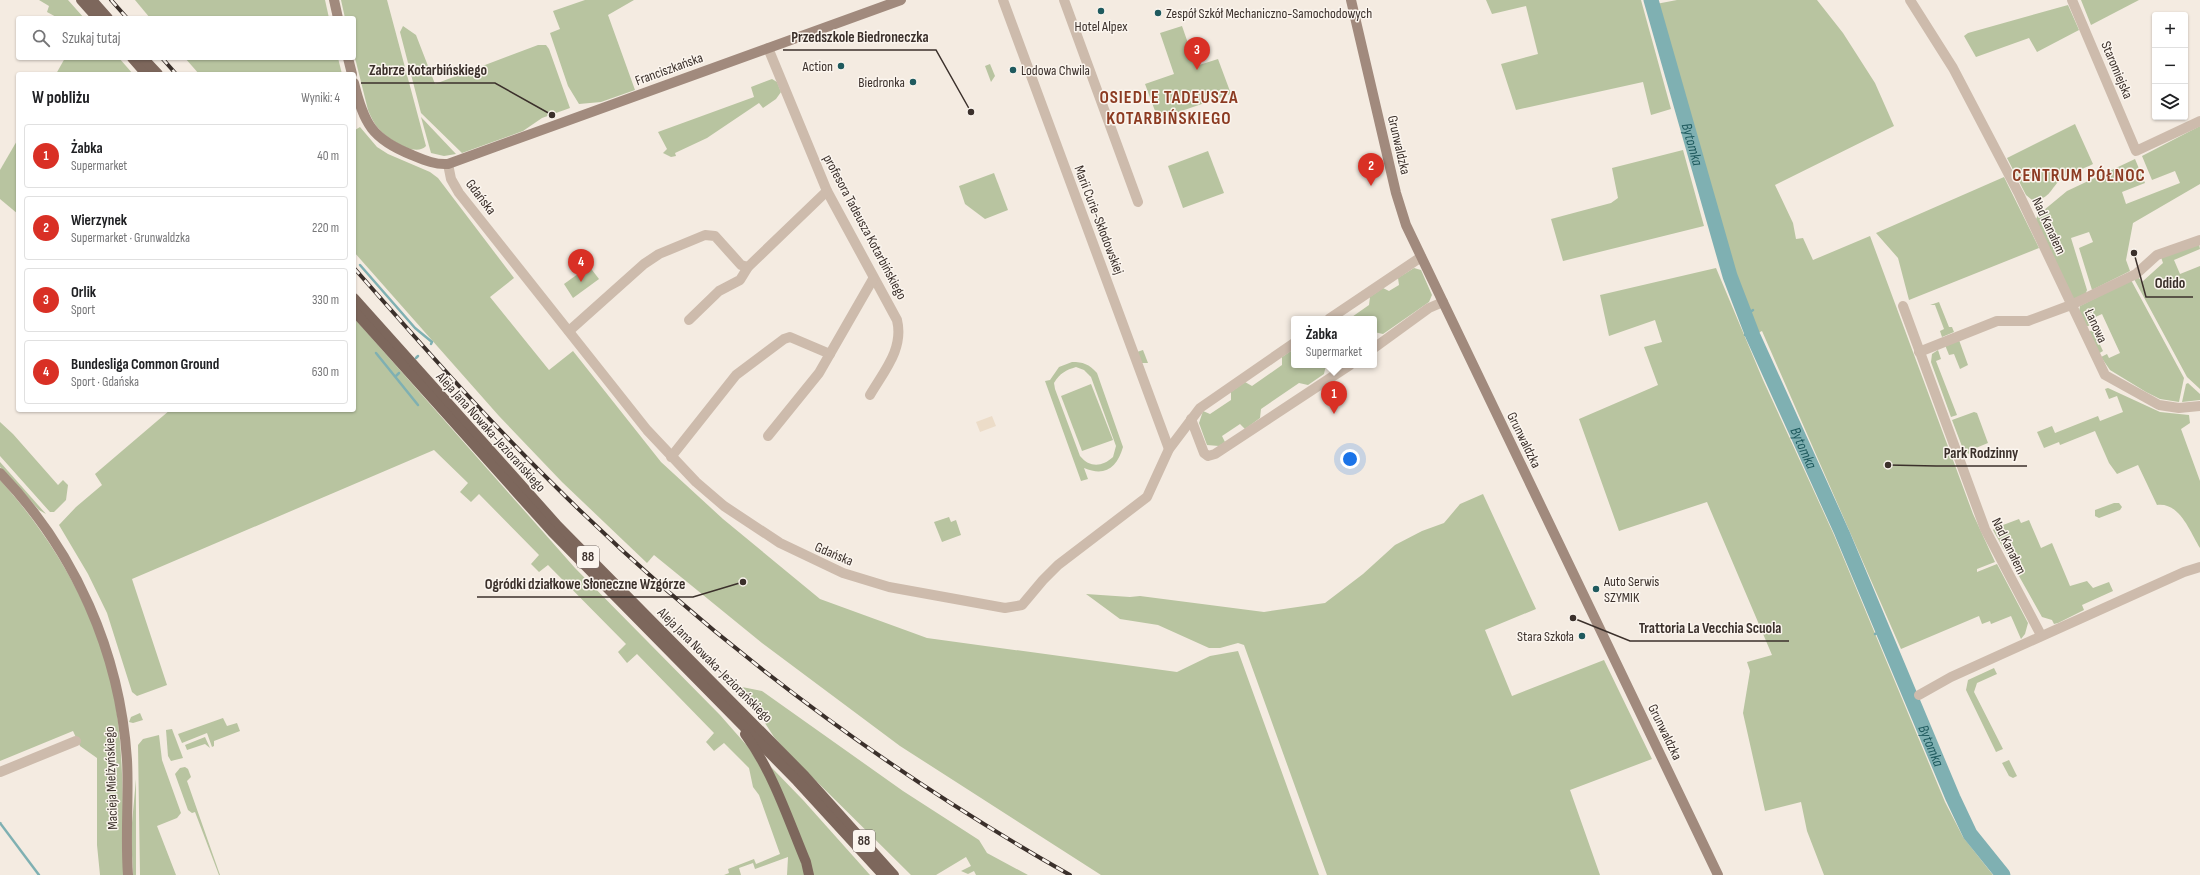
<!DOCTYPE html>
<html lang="pl">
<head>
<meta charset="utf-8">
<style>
  body { margin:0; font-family:"Sofia Sans Condensed",sans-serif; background:#f6f6f6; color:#202124 }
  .controls { position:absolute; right:12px; top:12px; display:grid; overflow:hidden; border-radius:4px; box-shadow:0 1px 3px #0004 }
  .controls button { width:36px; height:36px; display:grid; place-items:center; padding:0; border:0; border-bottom:1px solid #e0e0e0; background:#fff; color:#202124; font:20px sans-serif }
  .you { position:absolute; left:1350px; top:459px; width:14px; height:14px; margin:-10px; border:3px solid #fff; border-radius:50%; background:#1a73e8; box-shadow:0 0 0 6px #1a73e833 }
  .badge { display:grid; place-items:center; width:26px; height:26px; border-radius:50%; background:#d93025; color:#fff; font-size:13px; font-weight:700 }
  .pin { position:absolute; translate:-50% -33px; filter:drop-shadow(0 1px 2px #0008) }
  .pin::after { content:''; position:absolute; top:21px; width:14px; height:12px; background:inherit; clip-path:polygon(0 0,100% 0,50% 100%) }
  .popup { position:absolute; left:1291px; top:316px; width:86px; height:52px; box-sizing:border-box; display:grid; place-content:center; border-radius:4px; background:#fff; filter:drop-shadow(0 1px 3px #0005); font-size:13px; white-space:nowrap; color:#757577 }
  .popup b { font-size:15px; color:#202124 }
  .popup::after { content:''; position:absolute; left:50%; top:100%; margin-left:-8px; border:8px solid transparent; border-top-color:#fff }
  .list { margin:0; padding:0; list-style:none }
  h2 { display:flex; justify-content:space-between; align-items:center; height:52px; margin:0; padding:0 16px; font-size:17px }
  h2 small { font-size:13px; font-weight:400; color:#757577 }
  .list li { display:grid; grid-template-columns:26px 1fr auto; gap:12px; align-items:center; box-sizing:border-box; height:64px; margin:0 8px 8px; padding:0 8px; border:1px solid #e0e0e0; border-radius:4px }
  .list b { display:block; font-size:15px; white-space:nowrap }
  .list p { margin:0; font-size:13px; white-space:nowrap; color:#757577 }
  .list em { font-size:13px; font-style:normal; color:#757577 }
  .icon { flex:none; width:22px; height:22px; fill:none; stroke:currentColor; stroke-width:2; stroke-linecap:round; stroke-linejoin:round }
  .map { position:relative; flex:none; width:2200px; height:875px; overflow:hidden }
  .search { position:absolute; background:#fff; box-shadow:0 1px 3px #0004; left:16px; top:16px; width:340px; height:44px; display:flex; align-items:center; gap:10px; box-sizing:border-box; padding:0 14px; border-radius:4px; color:#757577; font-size:15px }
  .panel { position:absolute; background:#fff; box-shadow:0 1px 3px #0004; left:16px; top:72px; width:340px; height:340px; border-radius:4px }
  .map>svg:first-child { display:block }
</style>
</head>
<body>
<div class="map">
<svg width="2200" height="875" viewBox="0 0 2200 875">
  <rect width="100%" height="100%" fill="#f4ebe1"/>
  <!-- green -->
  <g fill="#b8c4a0" fill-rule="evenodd">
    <polygon points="39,0 68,0 84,18 58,18 47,12 49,6"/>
    <polygon points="135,0 325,0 329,18 150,18"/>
    <path d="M341 0H387L426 146C415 158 387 138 379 129 374 124 371 117 368 110L354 54V18H345Z"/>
    <polygon points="585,0 634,0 608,15 635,90 601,102 579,104 568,86 550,33 560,29 553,11"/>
    <polygon points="1486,0 1641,0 1671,109 1651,115 1643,82 1516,110 1501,64 1538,54 1526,6 1492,14"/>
    <polygon points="1677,0 1817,0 1843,33 1875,83 1894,126 1775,185 1793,223 1796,239 1803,238 1813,260 1870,236 1973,514 1995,562 1977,569 1977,572 1997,564 2028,623 2025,634 2021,639 2011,616 1991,624 1990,621 1982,624 1979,616 1901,649 1762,331 1758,333 1737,284 1656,4"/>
    <polygon points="2081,0 2139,0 2091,25"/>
    <polygon points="2068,5 2079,30 2037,52 2029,38 1976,57 1964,36 1968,33"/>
    <polygon points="403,26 416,35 435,84 538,45 546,45 549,49 570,108 542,118 523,131 462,153 421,113 400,32"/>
    <polygon points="1182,26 1196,66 1218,59 1231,94 1158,119 1145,84 1174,74 1160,33"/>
    <polygon points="65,58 119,58 133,74 56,74"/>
    <polygon points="185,58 338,58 342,74 199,74"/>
    <polygon points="990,64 995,76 991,82 985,66"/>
    <polygon points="772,79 777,82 781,92 776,99 763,108 759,103 707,138 675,153 676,156 671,157 663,153 667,149 658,132 754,97 751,87"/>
    <polygon points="421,117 456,154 444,156 431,153"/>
    <path d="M2075 124 2093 164C2083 169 2068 174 2059 181 2049 191 2050 199 2032 200L2026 195 2007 158Z"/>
    <polygon points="354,125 355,130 360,127 377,147 388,154 430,172 438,178 514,278 490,297 549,370 573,351 661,462 723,519 820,599 927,638 1177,672 1210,656 1238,651 1319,875 1101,875 900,746 762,643 654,555 647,563 562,482 499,416 354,252"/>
    <polygon points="2200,126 2200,184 2133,223 2126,260 2130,271 2092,290 2079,248 2093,242 2089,232 2071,238 2087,290 2085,295 2073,299 2035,221 2038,215 2067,191 2135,159 2145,183 2122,192 2126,204 2180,183 2175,171 2152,180 2142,156"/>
    <polygon points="18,139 18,214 0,199 0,170"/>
    <polygon points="1683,150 1704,226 1563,261 1551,219 1611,203 1618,198 1612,168"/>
    <polygon points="1208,151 1224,193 1183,208 1168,166"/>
    <polygon points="994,173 1008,210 985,219 965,204 959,186"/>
    <polygon points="2004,177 2039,248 1909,300 1898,258 1876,233"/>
    <polygon points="2199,244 2200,249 2174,260 2180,274 2200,266 2200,389 2187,377 2134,279 2138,277 2142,282 2163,263 2161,257"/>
    <polygon points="589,266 599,279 573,298 564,284"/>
    <polygon points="1414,268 1421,270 1432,295 1429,302 1383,334 1374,332 1374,319 1349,319 1369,305 1370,297 1383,288 1389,291 1399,285 1398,278"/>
    <polygon points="1716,268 1763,380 1834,535 1945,802 1963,837 1993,875 1824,875 1807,831 1801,802 1765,811 1743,713 1750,671 1747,662 1772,655 1707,502 1619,531 1579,419 1658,385 1644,347 1662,342 1655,320 1609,336 1600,295"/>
    <polygon points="2131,280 2184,378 2179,402 2160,399 2146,392 2110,370 2101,357 2107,354 2109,358 2120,353 2102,314 2089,320 2091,325 2085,327 2079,312 2080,306"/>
    <polygon points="1939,302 1949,327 1952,327 1954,332 1942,337 1940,331 1944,329 1935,305 1930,305"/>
    <polygon points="354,318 575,568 720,715 749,748 765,775 798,851 805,875 787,875 788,857 755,869 753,863 739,868 741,875 724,875 729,873 728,869 754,859 756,864 780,854 759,795 753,787 749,768 724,743 714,751 706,742 714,733 637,654 627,663 618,652 626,644 548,565 539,572 531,564 539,555 479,494 471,502 460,492 468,483 434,450 132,579 167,685 137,696 132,692 107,613 88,574 59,525 76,507 102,485 95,474 170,410 354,410"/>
    <polygon points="2093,330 2103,351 2098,354 2088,332"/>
    <polygon points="1959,340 1968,365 1960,369 1954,354 1949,355 1945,345"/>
    <polygon points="1294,349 1294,365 1326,365 1324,374 1308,385 1299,383 1261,409 1260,418 1245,429 1240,424 1222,436 1225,442 1219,446 1207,445 1199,423 1203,411 1210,414 1231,400 1231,392 1245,382 1252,386 1282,365 1282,357"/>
    <polygon points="1143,350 1148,363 1142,363 1137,352"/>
    <polygon points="1938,350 1941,359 1936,361 1957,415 1951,417 1931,362 1932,354"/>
    <path d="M1072 362C1083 362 1089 364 1097 373L1123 447C1117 468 1105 477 1084 468L1088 479 1081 481 1045 381 1050 380 1059 367ZM1076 367 1084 370 1091 377 1116 446 1113 457C1102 467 1090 468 1080 456L1055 389 1054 383C1060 373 1066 370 1076 367Z"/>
    <polygon points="2188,383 2200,394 2200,400 2182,402 2186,384"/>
    <polygon points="1091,384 1113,440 1082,451 1061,396"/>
    <path d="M2108 388 2160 412 2189 415 2190 423 2181 429 2200 481V548C2190 532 2180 502 2157 505L2138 465 2117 474 2109 463 2095 431 2060 445 2059 442 2044 448 2037 432 2052 426 2055 433 2098 416 2100 421 2123 412 2117 396 2109 399 2105 389Z"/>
    <polygon points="1974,412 1977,413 1988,443 1971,450 1971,454 1969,454 1963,449 1952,420"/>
    <polygon points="0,422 13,434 58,485 63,480 68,485 66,500 54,512 50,512 0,456"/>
    <polygon points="0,462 46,514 39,510 0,467"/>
    <path d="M0 480C59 545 108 631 118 721 124 772 123 823 123 875H100L97 845V758L80 746 73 731 0 761Z"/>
    <polygon points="1483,494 1536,609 1485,630 1512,696 1604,660 1652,759 1570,790 1600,875 1327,875 1244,645 1238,643 1220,648 1209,648 1158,625 1120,619 1086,594 1130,597 1140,596 1264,612 1325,603 1363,574 1395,545 1422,531 1444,523 1460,504"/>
    <polygon points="2114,503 2119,503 2122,507 2120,510 2099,518 2095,516 2095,510"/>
    <polygon points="949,517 951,522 956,520 961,535 942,542 934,522"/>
    <polygon points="2019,519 2021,523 2029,520 2041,548 2052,543 2070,586 2087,581 2093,588 2109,582 2113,591 2082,605 2084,610 2058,623 2054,624 2052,620 2042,617 1993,530 1995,528"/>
    <polygon points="1994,668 1997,674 1977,683 1974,692 2003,749 1996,752 1966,690 1968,680"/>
    <polygon points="732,685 762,691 903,791 979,840 987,853 1028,875 976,875 974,871 968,874 961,871 971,866 966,857 936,875 911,875 794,759 774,737 754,706"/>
    <polygon points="140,713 143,720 133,723 129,722 131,717"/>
    <polygon points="223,718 227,726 237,723 240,731 214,741 214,746 212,747 207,733 182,743 178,734"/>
    <polygon points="172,729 183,758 171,761 168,756 166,730"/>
    <polygon points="159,735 162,760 181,813 177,818 157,826 176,875 140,875 138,745 143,739"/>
    <polygon points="205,737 210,748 205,744 187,750 185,745"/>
    <polygon points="2009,760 2017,776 2013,778 2009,776 2002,763"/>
    <polygon points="185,767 188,769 191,777 187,781 220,875 219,875 195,812 192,813 188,810 175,774 180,768"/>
    <polygon points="771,767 803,800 870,875 813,875"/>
    <polygon points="136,779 136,875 133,875 131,834"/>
  </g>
  <!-- plaza -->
  <polygon fill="#ecdcc8" points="992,416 996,426 980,432 976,422"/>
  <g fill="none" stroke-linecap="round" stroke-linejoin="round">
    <!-- stream -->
    <g stroke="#7fb0b2" stroke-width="2.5">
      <polyline points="360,265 415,328 432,342 431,344"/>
      <polyline points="1745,316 1753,310"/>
      <polyline points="1745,335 1753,336"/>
      <polyline points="376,353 418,405"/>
      <polyline points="416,358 418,356"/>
      <polyline points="396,376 399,373"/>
      <polyline points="1875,634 1883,631"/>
      <polyline points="0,823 39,875"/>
    </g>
    <!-- river -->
    <path stroke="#7fb0b2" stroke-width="15" id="s1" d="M1651 0 1730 276 1753 336 1842 533 1953 798 1970 834 2003 875"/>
    <!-- street -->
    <g stroke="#cdbbac" stroke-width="10">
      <polyline points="1003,0 1169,449"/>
      <polyline points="1064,0 1138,202"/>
      <polyline points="1910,0 1953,68 2019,194 2105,375 2159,405 2179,408 2200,406"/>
      <polyline points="2072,0 2136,151 2200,121"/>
      <path d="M768 48 827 191 897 320C904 349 884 371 870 395"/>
      <polyline points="448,164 451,179 459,193 647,430 696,482 724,506 780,543 843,573 889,587 1005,608 1022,605 1043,580 1058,565 1147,497 1169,449 1200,408 1294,343"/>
      <polyline points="1903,306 1985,529 2041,635"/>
      <polyline points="1329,319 1421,257"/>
      <polyline points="689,320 719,291 740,280 748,267 827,191"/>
      <polyline points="569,331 644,264 659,254 705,235 715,236 741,265 748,267"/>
      <polyline points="1374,348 1429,308 1443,302"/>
      <polyline points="1919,352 1997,321 2028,321 2071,305 2136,274 2157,255 2200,240"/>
      <polyline points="1191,419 1204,453 1208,456 1215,454 1350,365"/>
      <polyline points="768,436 819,373 873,279"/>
      <polyline points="671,457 736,375 784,339 790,337 830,354"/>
      <polyline points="1919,695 1951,677 2184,572 2200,567"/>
      <polyline points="0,772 76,741"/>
    </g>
    <!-- secondary -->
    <g stroke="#a18a7d" stroke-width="10">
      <polyline points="334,0 338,18"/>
      <polyline points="1351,0 1396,193 1406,225 1718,875"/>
      <polyline points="348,58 352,74"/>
      <path d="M354 83C364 124 372 139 412 155 424 160 435 165 448 164L901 0"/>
      <path d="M0 473C75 551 120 652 127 760 129 798 125 837 128 875"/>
    </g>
    <!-- primary -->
    <g stroke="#7d675c" stroke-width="10">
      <polyline points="81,0 97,18"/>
      <polyline points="92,0 108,18"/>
      <polyline points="132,58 146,74"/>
      <polyline points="143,58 158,74"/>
      <polyline points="354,298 558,526 805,776 894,875"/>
      <polyline points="354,311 552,532 797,781 883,875"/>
      <path d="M745 734C773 772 788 819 806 862L809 875"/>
    </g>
    <!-- rail casing -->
    <g stroke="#3b302b" stroke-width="4">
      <g id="rail">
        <polyline points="111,0 127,18"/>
        <polyline points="162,58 176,74"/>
        <path d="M354 268C419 342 483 415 553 484 706 637 881 768 1070 875"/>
      </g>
    </g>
    <!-- rail -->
    <use href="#rail" stroke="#fbf5ee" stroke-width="2.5" stroke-dasharray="8" stroke-linecap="butt"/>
  </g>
  <!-- markers -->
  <g fill="#1f5a5e" stroke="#fbf5ee" stroke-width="1.5">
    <circle cx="1101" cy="11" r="4"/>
    <circle cx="1158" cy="13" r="4"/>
    <circle cx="841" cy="66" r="4"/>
    <circle cx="1013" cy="70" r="4"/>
    <circle cx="913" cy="82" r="4"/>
    <circle cx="1596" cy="589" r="4"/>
    <circle cx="1582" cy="636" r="4"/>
  </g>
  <g text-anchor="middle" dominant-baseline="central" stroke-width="3" stroke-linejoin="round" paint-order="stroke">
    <!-- shield labels -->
    <g fill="#fbf5ee" stroke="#756b66" stroke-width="1">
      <rect x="577" y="546" width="22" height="22" rx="3"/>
      <rect x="853" y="830" width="22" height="22" rx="3"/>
    </g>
    <g font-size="13" font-weight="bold" fill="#3b302b">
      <text x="588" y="557">88</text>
      <text x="864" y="841">88</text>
    </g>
    <!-- poi labels -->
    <g font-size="14" fill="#3b302b" stroke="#fbf5ee" text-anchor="start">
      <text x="1166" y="13">Zespół Szkół Mechaniczno-Samochodowych</text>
      <text x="1101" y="26" text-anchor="middle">Hotel Alpex</text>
      <text x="833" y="66" text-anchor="end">Action</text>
      <text x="1021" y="70">Lodowa Chwila</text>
      <text x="905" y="82" text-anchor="end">Biedronka</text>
      <text x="1604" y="581">Auto Serwis<tspan x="1604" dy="16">SZYMIK</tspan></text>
      <text x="1574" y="636" text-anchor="end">Stara Szkoła</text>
    </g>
    <!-- street labels -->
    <g font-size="14" fill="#3b302b" stroke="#fbf5ee">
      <text transform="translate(669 69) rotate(-20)">Franciszkańska</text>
      <text transform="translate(2117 70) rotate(67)">Staromiejska</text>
      <text transform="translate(1399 145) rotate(77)">Grunwaldzka</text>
      <text transform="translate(481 197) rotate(53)">Gdańska</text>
      <text transform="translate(1099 220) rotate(69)">Marii Curie-Skłodowskiej</text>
      <text transform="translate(2049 226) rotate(65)">Nad Kanałem</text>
      <text transform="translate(865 227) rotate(62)">profesora Tadeusza Kotarbińskiego</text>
      <text transform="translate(2096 326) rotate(65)">Łanowa</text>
      <text transform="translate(491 432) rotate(48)">Aleja Jana Nowaka-Jeziorańskiego</text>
      <text transform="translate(1524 440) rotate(64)">Grunwaldzka</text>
      <text transform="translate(2009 546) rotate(64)">Nad Kanałem</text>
      <text transform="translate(834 554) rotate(23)">Gdańska</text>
      <text transform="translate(715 665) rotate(45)">Aleja Jana Nowaka-Jeziorańskiego</text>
      <text transform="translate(1665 732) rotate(64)">Grunwaldzka</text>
      <text transform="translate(111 778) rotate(-92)">Macieja Mielżyńskiego</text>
    </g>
    <!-- water labels -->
    <g font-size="15" font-style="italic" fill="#1f5a5e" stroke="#fbf5ee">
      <text stroke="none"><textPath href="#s1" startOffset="150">Bytomka</textPath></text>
      <text stroke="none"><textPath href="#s1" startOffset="474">Bytomka</textPath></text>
      <text stroke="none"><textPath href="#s1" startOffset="798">Bytomka</textPath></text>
    </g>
    <!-- district labels -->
    <g font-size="18" font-weight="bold" letter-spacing="1" fill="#8c3b22" stroke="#fbf5ee">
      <text x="1169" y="97">OSIEDLE TADEUSZA<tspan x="1169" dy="21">KOTARBIŃSKIEGO</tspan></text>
      <text x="2079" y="175">CENTRUM PÓŁNOC</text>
    </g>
  </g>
  <!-- callouts -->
  <path fill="none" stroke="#3b302b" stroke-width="1.5" d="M971 112L936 50H783M552 115L495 83H361M2134 253L2146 297H2193M1888 465L1936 466H2027M743 582L693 597H477M1573 618L1630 641H1789"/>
  <g fill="#3b302b" stroke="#fbf5ee" stroke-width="1.5">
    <circle cx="971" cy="112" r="4"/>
    <circle cx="552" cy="115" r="4"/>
    <circle cx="2134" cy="253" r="4"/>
    <circle cx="1888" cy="465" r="4"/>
    <circle cx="743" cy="582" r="4"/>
    <circle cx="1573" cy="618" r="4"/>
  </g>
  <g font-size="15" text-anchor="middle" font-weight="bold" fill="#3b302b" stroke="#fbf5ee" stroke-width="3" stroke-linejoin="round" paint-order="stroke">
    <text x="860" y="42">Przedszkole Biedroneczka</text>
    <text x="428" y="75">Zabrze Kotarbińskiego</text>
    <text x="2170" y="288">Odido</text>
    <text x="1981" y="458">Park Rodzinny</text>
    <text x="585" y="589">Ogródki działkowe Słoneczne Wzgórze</text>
    <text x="1710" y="633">Trattoria La Vecchia Scuola</text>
  </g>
</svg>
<div class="controls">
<button>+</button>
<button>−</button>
<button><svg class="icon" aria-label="layers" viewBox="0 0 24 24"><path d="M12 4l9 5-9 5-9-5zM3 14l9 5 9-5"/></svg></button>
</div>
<div class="you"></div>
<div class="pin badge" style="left:1334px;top:414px">1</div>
<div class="popup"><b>Żabka</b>Supermarket</div>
<div class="pin badge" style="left:1371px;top:186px">2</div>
<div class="pin badge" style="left:1197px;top:70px">3</div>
<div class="pin badge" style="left:581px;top:282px">4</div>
<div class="search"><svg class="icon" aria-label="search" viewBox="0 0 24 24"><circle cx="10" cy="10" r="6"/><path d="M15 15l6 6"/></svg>Szukaj tutaj</div>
<section class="panel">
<h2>W pobliżu<small>Wyniki: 4</small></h2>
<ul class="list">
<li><span class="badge">1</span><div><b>Żabka</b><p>Supermarket</p></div><em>40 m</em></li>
<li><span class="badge">2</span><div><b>Wierzynek</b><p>Supermarket · Grunwaldzka</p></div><em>220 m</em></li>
<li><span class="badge">3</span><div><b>Orlik</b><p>Sport</p></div><em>330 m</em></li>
<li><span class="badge">4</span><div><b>Bundesliga Common Ground</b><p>Sport · Gdańska</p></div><em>630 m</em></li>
</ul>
</section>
</div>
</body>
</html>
